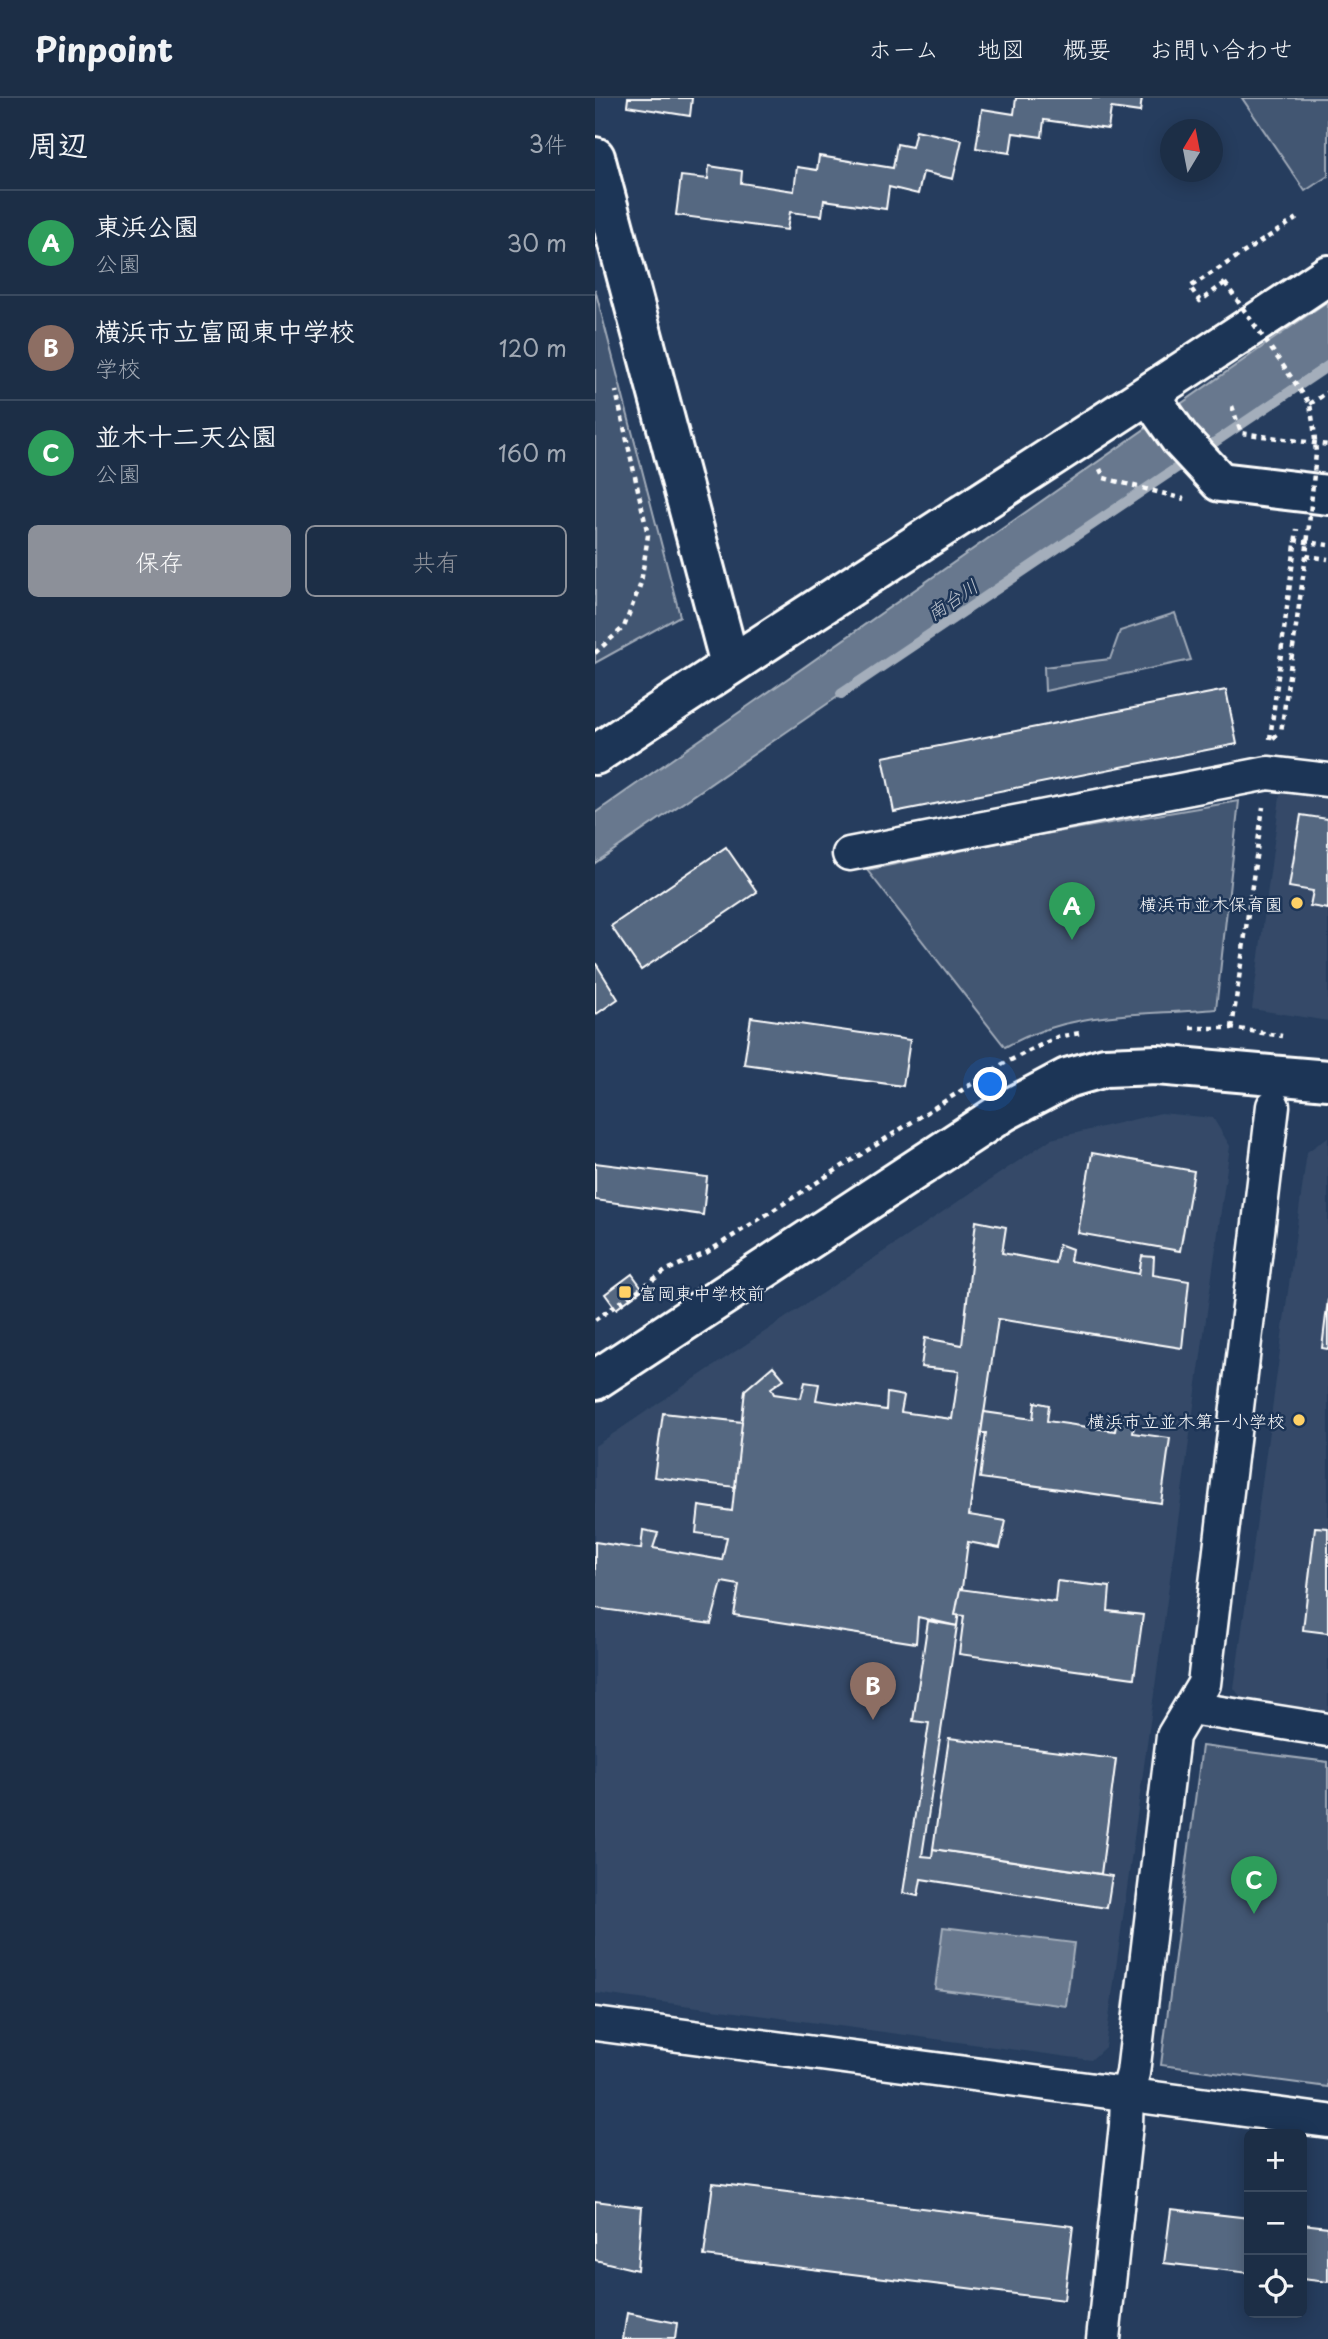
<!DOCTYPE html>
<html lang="ja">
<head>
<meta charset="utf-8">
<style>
  body { margin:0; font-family:"Playpen Sans","Klee One",sans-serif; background:#25364d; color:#f1f3f6 }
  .controls { position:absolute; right:21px; bottom:21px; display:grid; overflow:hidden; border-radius:10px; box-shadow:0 4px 18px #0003 }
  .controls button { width:63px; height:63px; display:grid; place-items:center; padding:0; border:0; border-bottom:2px solid #3a4a5f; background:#1c2e46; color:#f1f3f6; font:35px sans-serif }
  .compass { position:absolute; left:565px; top:21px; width:63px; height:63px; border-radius:50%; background:#1c2e46; box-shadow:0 4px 18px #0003; rotate:10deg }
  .you { position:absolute; left:396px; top:987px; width:24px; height:24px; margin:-18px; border:5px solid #fff; border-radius:50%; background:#1a73e8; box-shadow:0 0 0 10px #1a73e833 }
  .badge { display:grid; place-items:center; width:46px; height:46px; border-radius:50%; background:#8c9099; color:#fff; font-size:23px; font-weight:700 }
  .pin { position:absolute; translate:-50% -58px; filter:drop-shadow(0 2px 4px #0008) }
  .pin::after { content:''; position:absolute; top:37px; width:24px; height:21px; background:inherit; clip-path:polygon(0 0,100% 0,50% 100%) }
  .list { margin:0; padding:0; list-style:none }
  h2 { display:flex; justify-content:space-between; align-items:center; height:91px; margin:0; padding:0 28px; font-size:30px }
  h2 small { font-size:23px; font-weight:400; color:#a0a8b3 }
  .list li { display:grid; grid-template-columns:46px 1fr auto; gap:21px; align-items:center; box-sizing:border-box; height:105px; padding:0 28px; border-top:2px solid #3a4a5f }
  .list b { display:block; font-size:26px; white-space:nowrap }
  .list p { margin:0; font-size:23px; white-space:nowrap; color:#a0a8b3 }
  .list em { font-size:23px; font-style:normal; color:#a0a8b3 }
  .actions { display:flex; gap:14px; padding:21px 28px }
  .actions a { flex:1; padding:16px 0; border:2px solid #8c9099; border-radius:10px; text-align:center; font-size:24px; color:#8c9099 }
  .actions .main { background:#8c9099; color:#fff }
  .icon { flex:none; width:38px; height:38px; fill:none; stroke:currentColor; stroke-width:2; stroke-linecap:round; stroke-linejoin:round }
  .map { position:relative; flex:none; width:733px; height:2241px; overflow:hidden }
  header { display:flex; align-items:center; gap:42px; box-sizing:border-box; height:98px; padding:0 35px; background:#1c2e46; border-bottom:2px solid #3a4a5f }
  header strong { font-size:33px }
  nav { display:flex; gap:38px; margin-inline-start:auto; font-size:24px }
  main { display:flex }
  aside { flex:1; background:#1c2e46 }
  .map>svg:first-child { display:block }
</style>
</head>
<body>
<header>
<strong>Pinpoint</strong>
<nav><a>ホーム</a><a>地図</a><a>概要</a><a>お問い合わせ</a></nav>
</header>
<main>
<aside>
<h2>周辺<small>3件</small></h2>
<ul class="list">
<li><span class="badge" style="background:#2e9e5b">A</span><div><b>東浜公園</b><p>公園</p></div><em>30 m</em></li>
<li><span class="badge" style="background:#8d6e63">B</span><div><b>横浜市立富岡東中学校</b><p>学校</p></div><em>120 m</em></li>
<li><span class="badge" style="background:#2e9e5b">C</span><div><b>並木十二天公園</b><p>公園</p></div><em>160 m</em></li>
</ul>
<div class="actions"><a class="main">保存</a><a>共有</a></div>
</aside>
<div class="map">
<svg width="733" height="2241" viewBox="0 0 733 2241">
  <rect width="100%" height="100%" fill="#263d5e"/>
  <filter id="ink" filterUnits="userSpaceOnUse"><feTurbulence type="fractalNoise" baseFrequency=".0143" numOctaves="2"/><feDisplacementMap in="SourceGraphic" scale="14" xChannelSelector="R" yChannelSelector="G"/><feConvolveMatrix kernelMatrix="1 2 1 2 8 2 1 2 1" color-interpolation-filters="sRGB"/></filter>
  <g filter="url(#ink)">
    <!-- built -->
    <g fill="#344a68">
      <polygon points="686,691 733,699 733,923 657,911"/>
      <polygon points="566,1015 618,1020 635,1048 510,1949 496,1962 0,1895 0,1348 456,1041"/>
      <polygon points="733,1039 733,1619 652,1608 639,1590 712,1054"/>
    </g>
    <!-- green -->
    <g fill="#425672" stroke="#a0aab8" stroke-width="2">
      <polygon points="647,0 733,0 733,78 710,93"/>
      <polygon points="0,191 85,518 0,565"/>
      <polygon points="580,515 596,562 450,593 449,569 515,561 525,533"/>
      <path d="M644 703 621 911C544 918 479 911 410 949L272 772 427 740Z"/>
      <polygon points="607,1648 733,1664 733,1989 566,1967"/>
    </g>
    <!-- water -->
    <g fill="#67788e" stroke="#a4aebb" stroke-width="2">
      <polygon points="733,203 733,263 0,765 0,715"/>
      <polygon points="348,1829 479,1845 471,1908 340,1891"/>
    </g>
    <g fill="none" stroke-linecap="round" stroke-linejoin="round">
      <!-- stream -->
      <polyline stroke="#a4aebb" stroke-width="10" points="246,596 733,268"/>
    </g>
    <!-- building -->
    <g fill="#556781" stroke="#fff" stroke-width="2">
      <polygon points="33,0 97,0 95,18 32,8"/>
      <polygon points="421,0 547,0 545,14 516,10 513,31 449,22 447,39 418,35 415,55 381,50 387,11 419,16"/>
      <polygon points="321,32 367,42 358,81 328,74 323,96 294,89 291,111 229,102 227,118 195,114 192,132 81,117 86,78 113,81 114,68 147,73 146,85 199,93 202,69 222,72 224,58 298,70 302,46 317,49"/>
      <polygon points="631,592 642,646 299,714 288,659"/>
      <polygon points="706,717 733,721 733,811 715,808 718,793 694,789"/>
      <polygon points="131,749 162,794 46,872 16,828"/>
      <polygon points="0,864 23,901 0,917"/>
      <polygon points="156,919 315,942 308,988 149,966"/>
      <polygon points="497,1055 599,1073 585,1153 483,1135"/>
      <polygon points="0,1065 112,1079 108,1117 0,1102"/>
      <polygon points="381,1123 411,1129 407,1155 460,1165 464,1146 477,1151 475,1163 544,1176 547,1158 559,1159 558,1177 594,1183 587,1250 403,1221 374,1417 411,1423 405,1450 373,1444 362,1528 323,1519 321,1545 139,1517 144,1487 127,1484 116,1526 0,1510 0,1444 46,1451 48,1432 63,1435 58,1450 127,1462 132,1439 101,1435 104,1408 137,1413 150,1292 178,1268 189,1281 176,1290 179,1296 206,1300 210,1284 224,1286 221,1302 291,1312 292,1295 309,1298 306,1314 357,1321 364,1273 326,1269 330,1240 367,1247"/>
      <polygon points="37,1176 48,1191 21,1211 10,1196"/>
      <polygon points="733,1201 733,1251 727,1250"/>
      <polygon points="440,1304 454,1307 452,1323 520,1333 523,1316 540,1319 538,1335 575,1340 566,1405 385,1380 391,1335 386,1335 389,1314 438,1321"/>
      <polygon points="68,1315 147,1324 140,1389 59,1379"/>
      <polygon points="720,1429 733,1430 733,1535 708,1532"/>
      <polygon points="462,1483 515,1489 513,1513 548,1517 539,1580 364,1556 369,1518 360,1517 365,1491 460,1504"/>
      <polygon points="333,1523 362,1528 327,1758 337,1759 338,1751 517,1778 512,1810 326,1781 323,1798 308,1795 334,1625 318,1623"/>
      <polygon points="354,1640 521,1661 506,1776 338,1751"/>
      <polygon points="118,2085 478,2128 469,2202 109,2158"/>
      <polygon points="0,2103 47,2109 42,2172 0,2162"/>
      <polygon points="576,2111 654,2120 654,2175 569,2165"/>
      <polygon points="707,2126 733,2129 733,2184 707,2181"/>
      <polygon points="32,2215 82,2225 80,2241 28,2241"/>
    </g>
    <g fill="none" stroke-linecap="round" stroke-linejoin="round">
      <!-- street casing -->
      <g stroke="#fff" stroke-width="37">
        <g id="street">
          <polyline points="254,756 673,675 733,682"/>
          <polyline points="595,1610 733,1632"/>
          <polyline points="0,1926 733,2023"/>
          <polyline points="508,2241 531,2027 532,1996 538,1975 578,1638 609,1586 678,1008"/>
        </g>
      </g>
      <!-- secondary casing -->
      <g stroke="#fff" stroke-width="44">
        <g id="secondary">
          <polyline points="0,59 135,566"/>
          <polyline points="554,297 585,341 625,384 733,397"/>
          <path d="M0 657C242 494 491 340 733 177"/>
          <polyline points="0,1282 408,1014 472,980 510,969 562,967 733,982"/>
        </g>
      </g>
      <!-- path -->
      <g stroke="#fff" stroke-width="4.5" stroke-dasharray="5 5" stroke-linecap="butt">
        <polyline points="630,185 605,203 595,189 704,119"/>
        <polyline points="715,306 733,294"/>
        <polyline points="637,308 646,335 733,347"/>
        <polyline points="505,371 509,380 589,401"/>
        <polyline points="699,442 733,447"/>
        <polyline points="711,458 733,461"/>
        <polyline points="0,555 29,529 46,485 53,437 21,293"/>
        <polyline points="678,640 686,634"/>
        <polyline points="675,641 702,431"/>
        <polyline points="595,930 637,930 687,938"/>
        <polyline points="637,930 668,709"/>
        <polyline points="0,1222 72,1172 111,1155 408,966 462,939 485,935"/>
      </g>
      <!-- street -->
      <use href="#street" stroke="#1d3557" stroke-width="32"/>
      <!-- secondary -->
      <use href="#secondary" stroke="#1d3557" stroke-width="38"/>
      <!-- path-bridge -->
      <polyline stroke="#fff" stroke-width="4.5" stroke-dasharray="5 5" stroke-linecap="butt" points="630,185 715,306 719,331 721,355 711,458 686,634"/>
    </g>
  </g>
  <!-- markers -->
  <g fill="#ffd166" stroke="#1d3557" stroke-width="2.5">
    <circle cx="702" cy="805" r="7"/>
    <rect x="23" y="1187" width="14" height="14" rx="3.5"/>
    <circle cx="704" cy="1322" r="7"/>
  </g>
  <g text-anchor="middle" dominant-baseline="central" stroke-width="5" stroke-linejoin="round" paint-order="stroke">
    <!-- poi labels -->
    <g font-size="18" fill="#fff" stroke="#1d3557" text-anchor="end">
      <text x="688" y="805">横浜市並木保育園</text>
      <text x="44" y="1194" text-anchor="start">富岡東中学校前</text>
      <text x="690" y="1322">横浜市立並木第一小学校</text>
    </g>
    <!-- water labels -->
    <g font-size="19" font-style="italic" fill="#bbc2cc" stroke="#1d3557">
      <text transform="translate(357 501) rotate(-34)">南台川</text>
    </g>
  </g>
</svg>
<div class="controls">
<button>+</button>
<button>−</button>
<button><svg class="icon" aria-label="locate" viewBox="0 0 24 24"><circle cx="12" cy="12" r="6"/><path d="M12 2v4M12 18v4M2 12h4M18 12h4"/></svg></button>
</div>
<svg class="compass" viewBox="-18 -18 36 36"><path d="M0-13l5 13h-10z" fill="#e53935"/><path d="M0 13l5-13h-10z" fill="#a0a8b3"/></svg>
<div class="you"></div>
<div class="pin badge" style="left:477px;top:842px;background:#2e9e5b">A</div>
<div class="pin badge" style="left:278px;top:1622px;background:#8d6e63">B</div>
<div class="pin badge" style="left:659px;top:1816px;background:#2e9e5b">C</div>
</div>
</main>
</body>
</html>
